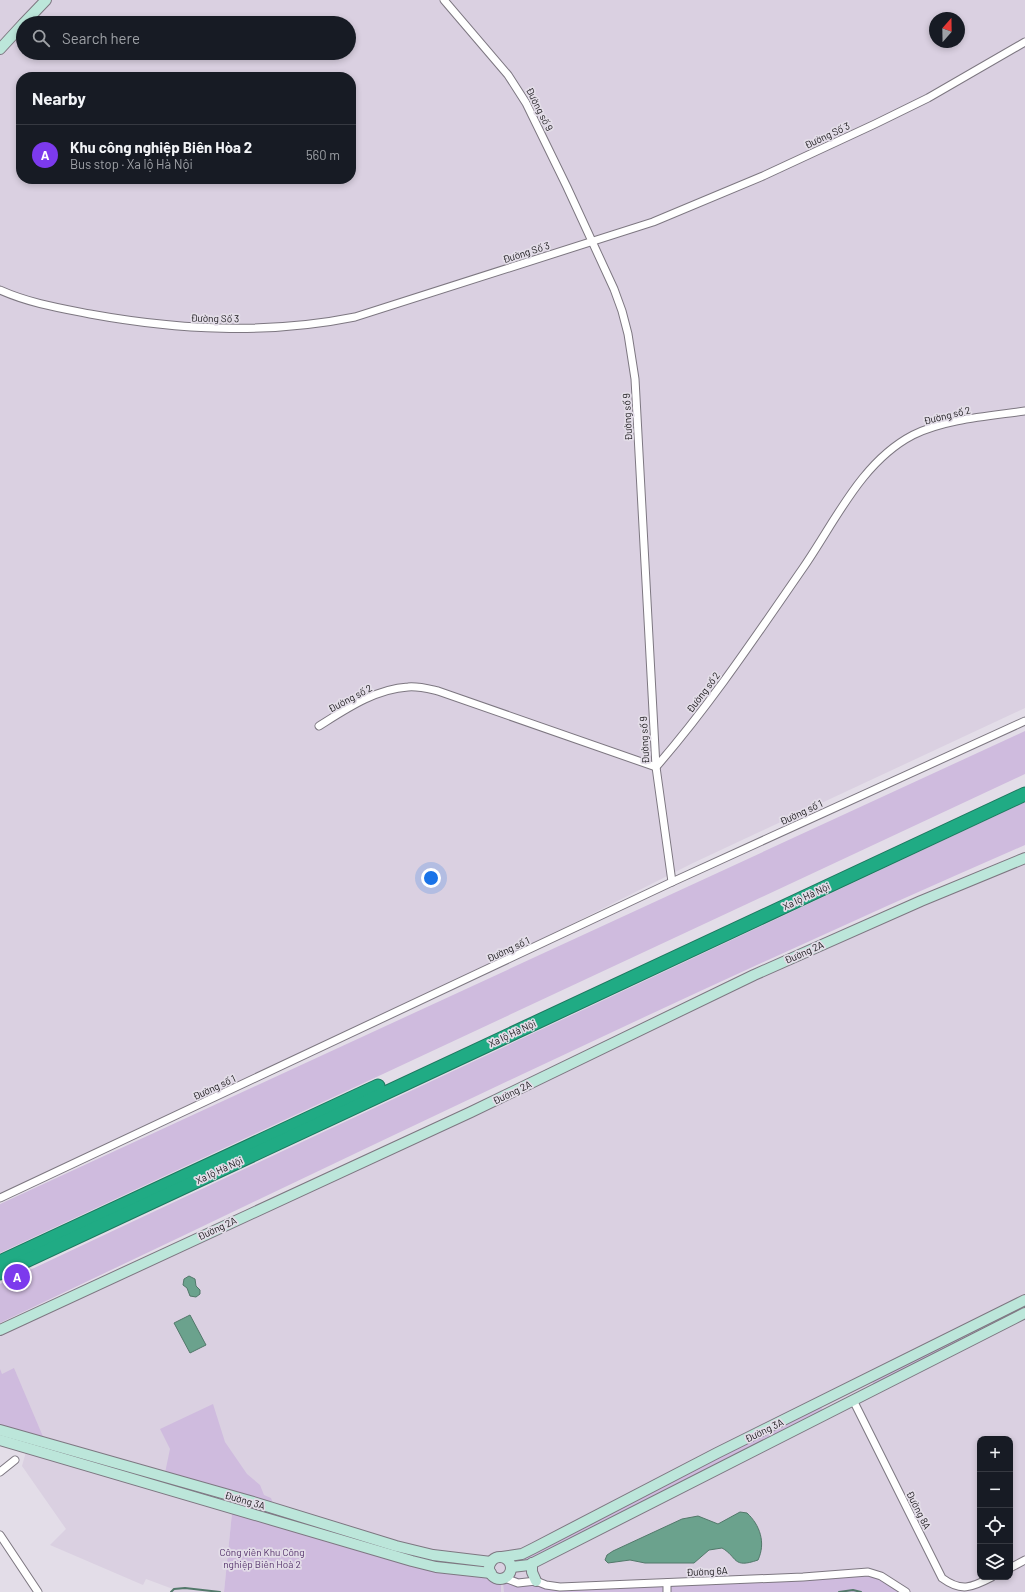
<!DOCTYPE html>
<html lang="en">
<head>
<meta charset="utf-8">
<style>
  body { margin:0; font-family:Barlow,sans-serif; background:#242831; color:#f1f3f6 }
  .controls { position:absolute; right:12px; bottom:12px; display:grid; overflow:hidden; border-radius:8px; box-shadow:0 2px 6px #0003 }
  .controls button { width:36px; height:36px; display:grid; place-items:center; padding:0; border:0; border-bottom:1px solid #363941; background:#171b24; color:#f1f3f6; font:20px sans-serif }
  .compass { position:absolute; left:929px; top:12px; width:36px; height:36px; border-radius:50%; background:#171b24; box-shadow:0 2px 6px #0003; rotate:20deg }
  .you { position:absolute; left:431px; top:878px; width:14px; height:14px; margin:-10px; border:3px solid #fff; border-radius:50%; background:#1a73e8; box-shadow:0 0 0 6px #1a73e833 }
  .badge { display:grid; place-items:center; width:26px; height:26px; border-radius:50%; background:#7c3aed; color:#fff; font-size:13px; font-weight:700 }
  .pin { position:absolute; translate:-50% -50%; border:2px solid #fff; box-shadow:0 1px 4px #0006 }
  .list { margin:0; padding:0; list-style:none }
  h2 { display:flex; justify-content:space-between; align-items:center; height:52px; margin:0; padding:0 16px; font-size:17px }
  h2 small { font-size:13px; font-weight:400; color:#9ea1a6 }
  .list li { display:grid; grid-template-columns:26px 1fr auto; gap:12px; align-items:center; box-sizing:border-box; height:60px; padding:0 16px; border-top:1px solid #363941 }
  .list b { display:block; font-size:15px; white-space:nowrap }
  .list p { margin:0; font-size:13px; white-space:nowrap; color:#9ea1a6 }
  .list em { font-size:13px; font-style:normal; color:#9ea1a6 }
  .icon { flex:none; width:22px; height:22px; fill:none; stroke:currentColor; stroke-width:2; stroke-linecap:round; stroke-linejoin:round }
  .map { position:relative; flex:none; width:1025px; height:1592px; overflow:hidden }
  .search { position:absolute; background:#171b24; box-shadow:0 2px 6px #0003; left:16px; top:16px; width:340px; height:44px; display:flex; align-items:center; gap:10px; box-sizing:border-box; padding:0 14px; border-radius:22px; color:#9ea1a6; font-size:15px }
  .panel { position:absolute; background:#171b24; box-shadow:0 2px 6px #0003; left:16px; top:72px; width:340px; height:112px; border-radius:16px }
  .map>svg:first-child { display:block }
</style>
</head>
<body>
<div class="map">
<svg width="1025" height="1592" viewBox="0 0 1025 1592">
  <rect width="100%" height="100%" fill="#e3dde8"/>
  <!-- built -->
  <g fill="#dad0e1" fill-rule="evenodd">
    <path d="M0 0H1025V708L693 863 481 970 0 1196ZM935 18H959V42H935ZM23 23H349V53H23ZM21 77H351V179H21Z"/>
    <path d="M1025 862V1592H501L500 1583 232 1513 224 1592H171L173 1589 146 1579 143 1585 50 1545 66 1529 22 1466 26 1452 0 1444V1334L717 995 924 904ZM980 1439H1010V1577H980Z"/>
  </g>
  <!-- green -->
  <g fill="#cfbbde">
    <polygon points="1025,731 1025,774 0,1253 0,1204"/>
    <path d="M1025 802V845C679 996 340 1161 0 1323V1284Z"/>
    <polygon points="1025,1305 1025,1309 874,1385 872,1381"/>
    <polygon points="14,1368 44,1439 0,1426 0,1369 2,1374"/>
    <polygon points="213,1404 225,1442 247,1474 260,1485 264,1495 271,1498 273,1504 165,1473 170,1449 160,1429"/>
    <polygon points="821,1407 823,1411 527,1561 515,1563 513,1559"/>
    <polygon points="0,1434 247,1505 246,1509 172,1488"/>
    <polygon points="252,1506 486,1565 485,1569 437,1563 413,1558 251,1510"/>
    <polygon points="232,1513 488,1577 493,1581 501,1583 501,1592 224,1592"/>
    <polygon points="868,1574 880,1579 901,1592 504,1592 503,1582 513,1576 546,1588"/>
  </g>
  <!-- water -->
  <g fill="#6ba28d" stroke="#52786a">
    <polygon points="189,1276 195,1279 196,1286 200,1290 200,1294 196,1297 190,1296 187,1288 183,1285 184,1279"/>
    <polygon points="190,1315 206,1345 190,1353 174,1323"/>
    <path d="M740 1512 747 1513C760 1525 766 1543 758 1560 732 1569 738 1557 722 1548L709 1550 694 1563H645L630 1560 608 1563 605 1560 607 1555 613 1551 682 1519 698 1516 718 1524Z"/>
  </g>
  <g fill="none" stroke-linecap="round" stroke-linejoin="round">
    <!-- stream -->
    <g stroke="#52786a" stroke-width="2">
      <polyline points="171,1592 174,1589 185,1588 220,1592"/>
      <polyline points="839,1592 853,1590 861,1592"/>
    </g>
    <!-- street casing -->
    <g stroke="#7d7781" stroke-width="9">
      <g id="street">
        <polyline points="444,0 508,75 526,103 567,187 614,289 622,311 628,334 635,379 656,767 672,882"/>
        <path d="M0 290C29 303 59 308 90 314 178 330 266 335 355 317L653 222 763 176 875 124 928 98 1025 42"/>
        <path d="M319 726C346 709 375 689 408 687 418 686 429 689 438 691L656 767C710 705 756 636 803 568 835 522 861 462 913 435 945 419 990 416 1025 411"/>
        <polyline points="0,1198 672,882 1025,721"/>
        <path d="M853 1400 942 1578C961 1592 971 1588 992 1577"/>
        <polyline points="0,1472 15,1460"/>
        <polyline points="0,1535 38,1592"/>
        <polyline points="1010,1568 1025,1560"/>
        <polyline points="505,1578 518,1583 536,1581 546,1585 560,1587 803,1577 868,1572 881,1576 906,1592"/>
        <polyline points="667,1583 667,1592"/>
      </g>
    </g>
    <!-- secondary casing -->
    <g stroke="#7d7781" stroke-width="12">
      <g id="secondary">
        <polyline points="24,23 46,0"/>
        <polyline points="0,49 23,24"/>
        <polyline points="0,1330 471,1112 754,975 921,901 1025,858"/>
        <polyline points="0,1430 250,1501 396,1546 433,1555 491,1562"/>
        <polyline points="0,1440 412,1561 436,1567 491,1573"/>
        <circle cx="500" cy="1568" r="11"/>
        <polyline points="502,1557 522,1554 534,1548 717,1453 1025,1300"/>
        <polyline points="532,1563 532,1572 536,1581"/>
        <polyline points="512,1567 529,1565 1025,1313"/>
      </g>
    </g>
    <!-- highway casing -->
    <g stroke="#1d775f" stroke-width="15">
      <g id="highway">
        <polyline points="0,1262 378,1086"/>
        <polyline points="0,1273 1025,794"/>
      </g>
    </g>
    <!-- street -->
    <use href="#street" stroke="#fff" stroke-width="7"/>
    <!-- secondary -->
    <use href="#secondary" stroke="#bce6da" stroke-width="10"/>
    <!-- highway -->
    <use href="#highway" stroke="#20ab84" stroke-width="13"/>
  </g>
  <g text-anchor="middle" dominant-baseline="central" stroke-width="3.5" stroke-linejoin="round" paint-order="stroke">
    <!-- street labels -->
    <g font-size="10" fill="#181619" stroke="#e3dde8">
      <text transform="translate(540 109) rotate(63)">Đường số 9</text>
      <text transform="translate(827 135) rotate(-25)">Đường Số 3</text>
      <text transform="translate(526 252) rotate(-18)">Đường Số 3</text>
      <text transform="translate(215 318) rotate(1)">Đường Số 3</text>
      <text transform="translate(947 415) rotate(-14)">Đường số 2</text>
      <text transform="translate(627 417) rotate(-93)">Đường số 9</text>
      <text transform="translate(703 692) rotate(-53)">Đường số 2</text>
      <text transform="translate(350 698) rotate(-28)">Đường số 2</text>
      <text transform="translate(644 740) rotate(-93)">Đường số 9</text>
      <text transform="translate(801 812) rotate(-25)">Đường số 1</text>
      <text transform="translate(806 896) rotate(-25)">Xa lộ Hà Nội</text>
      <text transform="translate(508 949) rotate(-25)">Đường số 1</text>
      <text transform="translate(804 952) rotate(-24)">Đường 2A</text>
      <text transform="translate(512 1033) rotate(-25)">Xa lộ Hà Nội</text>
      <text transform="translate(214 1087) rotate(-25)">Đường số 1</text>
      <text transform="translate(512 1092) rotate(-26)">Đường 2A</text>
      <text transform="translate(219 1170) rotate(-25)">Xa lộ Hà Nội</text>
      <text transform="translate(217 1228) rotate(-25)">Đường 2A</text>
      <text transform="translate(764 1430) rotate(-26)">Đường 3A</text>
      <text transform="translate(245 1500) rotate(16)">Đường 3A</text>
      <text transform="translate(919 1510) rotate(63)">Đường 8A</text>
      <text transform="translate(707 1571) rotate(-3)">Đường 6A</text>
    </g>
    <!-- park labels -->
    <g font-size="10" fill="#58376e" stroke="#e3dde8">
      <text x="262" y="1552">Công viên Khu Công<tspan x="262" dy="12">nghiệp Biên Hoà 2</tspan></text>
    </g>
  </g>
</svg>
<div class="controls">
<button>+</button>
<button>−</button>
<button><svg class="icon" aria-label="locate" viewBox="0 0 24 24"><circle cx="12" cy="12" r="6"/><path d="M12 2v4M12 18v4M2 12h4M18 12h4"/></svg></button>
<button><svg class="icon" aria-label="layers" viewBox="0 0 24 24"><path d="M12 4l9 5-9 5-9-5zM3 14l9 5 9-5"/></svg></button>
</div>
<svg class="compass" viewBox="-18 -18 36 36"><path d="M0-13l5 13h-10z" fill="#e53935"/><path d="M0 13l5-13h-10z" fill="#9ea1a6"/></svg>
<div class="you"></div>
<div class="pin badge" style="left:17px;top:1277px">A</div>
<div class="search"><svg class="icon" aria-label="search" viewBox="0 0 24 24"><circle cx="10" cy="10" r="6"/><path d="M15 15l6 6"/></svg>Search here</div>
<section class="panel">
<h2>Nearby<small></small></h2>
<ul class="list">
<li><span class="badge">A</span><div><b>Khu công nghiệp Biên Hòa 2</b><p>Bus stop · Xa lộ Hà Nội</p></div><em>560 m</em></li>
</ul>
</section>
</div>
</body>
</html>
